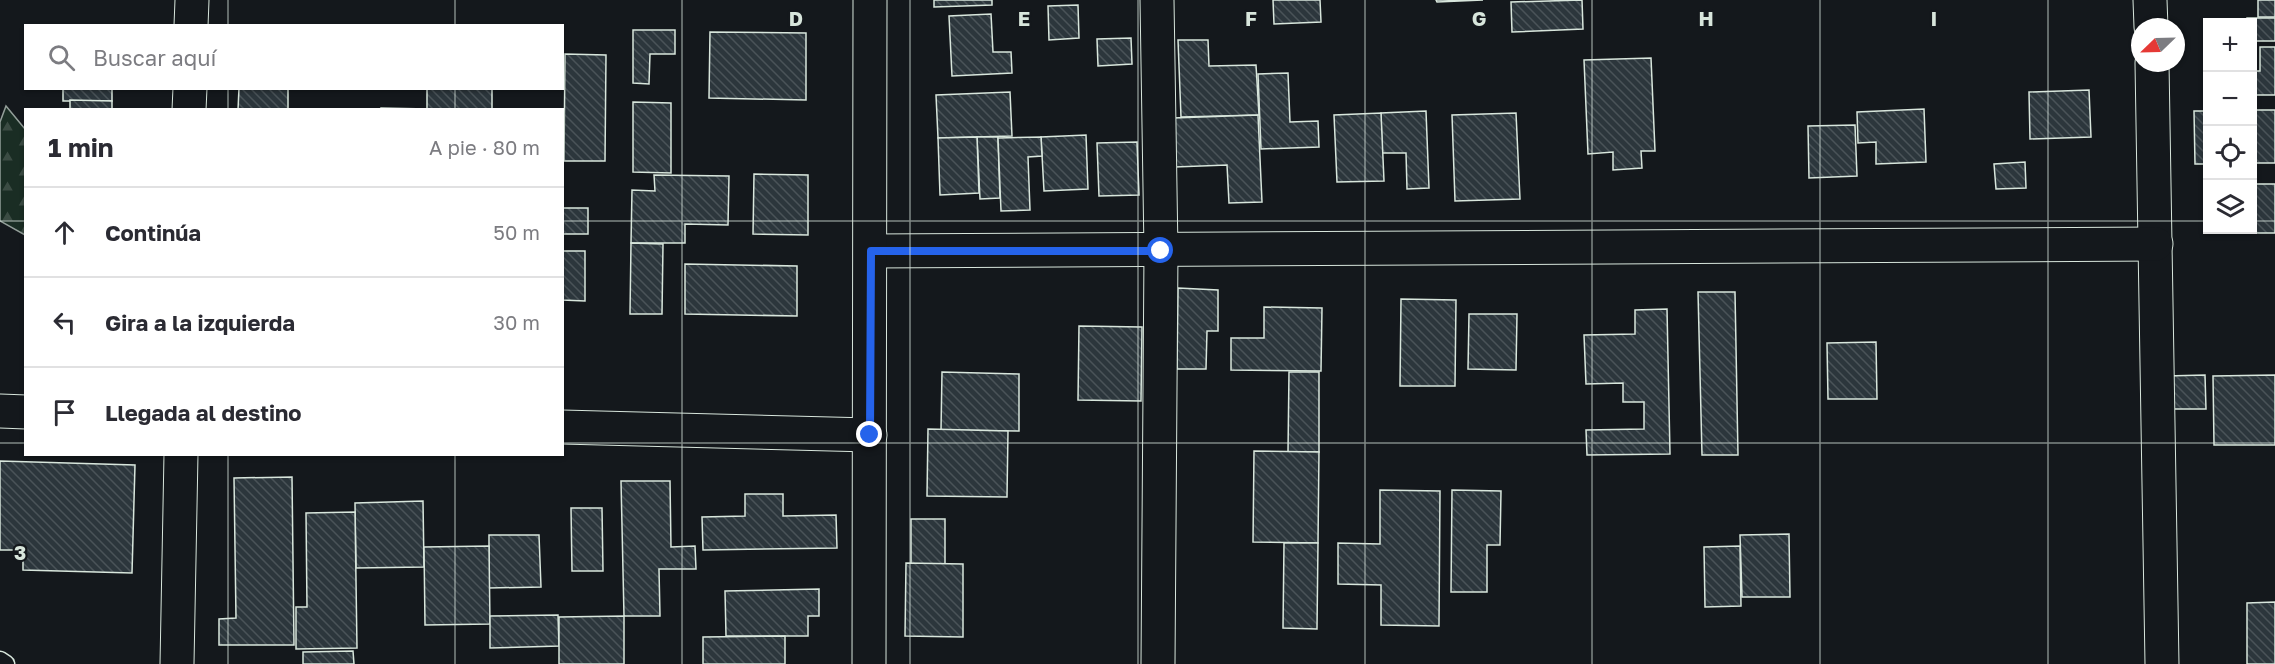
<!DOCTYPE html>
<html lang="es">
<head>
<meta charset="utf-8">
<style>
  body { margin:0; font-family:"Golos Text",sans-serif; background:#f2f2f3; color:#2b2b33 }
  .controls { position:absolute; right:18px; top:18px; display:grid; overflow:hidden; border-radius:0px; box-shadow:0 2px 4px #0004 }
  .controls button { width:54px; height:54px; display:grid; place-items:center; padding:0; border:0; border-bottom:2px solid #e1e1e2; background:#fff; color:#2b2b33; font:30px sans-serif }
  .compass { position:absolute; left:2131px; top:18px; width:54px; height:54px; border-radius:50%; background:#fff; box-shadow:0 2px 4px #0004; rotate:247deg }
  .stop { position:absolute; width:18px; height:18px; margin:-14px; border:4px solid #2563eb; border-radius:50%; background:#fff }
  .stop.end { background:#2563eb; border-color:#fff; box-shadow:0 2px 6px #0008 }
  .list { margin:0; padding:0; list-style:none }
  h2 { display:flex; justify-content:space-between; align-items:center; height:78px; margin:0; padding:0 24px; font-size:26px }
  h2 small { font-size:20px; font-weight:400; color:#7c7c81 }
  .list li { display:grid; grid-template-columns:39px 1fr auto; gap:18px; align-items:center; box-sizing:border-box; height:90px; padding:0 24px; border-top:2px solid #e1e1e2 }
  .list b { display:block; font-size:22px; white-space:nowrap }
  .list em { font-size:20px; font-style:normal; color:#7c7c81 }
  .icon { flex:none; width:33px; height:33px; fill:none; stroke:currentColor; stroke-width:2; stroke-linecap:round; stroke-linejoin:round }
  .map { position:relative; flex:none; width:2275px; height:664px; overflow:hidden }
  .search { position:absolute; background:#fff; box-shadow:0 2px 4px #0004; left:24px; top:24px; width:540px; height:66px; display:flex; align-items:center; gap:15px; box-sizing:border-box; padding:0 21px; border-radius:0px; color:#7c7c81; font-size:22px }
  .panel { position:absolute; background:#fff; box-shadow:0 2px 4px #0004; left:24px; top:108px; width:540px; height:348px; border-radius:0px }
  .map>svg:first-child { display:block }
</style>
</head>
<body>
<div class="map">
<svg width="2275" height="664" viewBox="0 0 2275 664">
  <defs>
    <pattern id="forest-firs" width="22" height="20" patternUnits="userSpaceOnUse" patternTransform="scale(1.5)"><rect width="22" height="20" fill="#1a2d24"/><path d="M5 1l3.5 6h-7zM16 11l3.5 6h-7z" fill="#3b4b43"/></pattern>
    <pattern id="building-back-hatch" width="6" height="6" patternUnits="userSpaceOnUse" patternTransform="scale(1.5)"><rect width="6" height="6" fill="#2c363c"/><path d="M-1 5l2 2M0 0l6 6M5-1l2 2" fill="none" stroke="#4a5358"/></pattern>
  </defs>
  <rect width="100%" height="100%" fill="#14181c"/>
  <!-- forest -->
  <polygon fill="url(#forest-firs)" stroke="#939e99" stroke-width="1.5" points="6,106 25,129 25,235 0,221 0,122"/>
  <!-- building -->
  <g fill="url(#building-back-hatch)" stroke="#d8e6dc" stroke-width="1.5">
    <polygon points="934,0 992,0 992,5 934,7"/>
    <polygon points="1273,0 1320,0 1321,22 1274,24"/>
    <polygon points="1436,0 1483,0 1437,2"/>
    <polygon points="1582,0 1583,29 1512,32 1511,2"/>
    <rect x="2258" y="0" width="17" height="17"/>
    <polygon points="1078,5 1079,38 1049,40 1048,6"/>
    <polygon points="991,14 993,52 1011,52 1012,73 952,76 949,16"/>
    <polygon points="2247,18 2275,18 2275,41 2252,41 2252,22 2247,22"/>
    <polygon points="633,30 675,30 675,54 650,54 649,84 633,83"/>
    <polygon points="710,32 806,33 806,100 709,98"/>
    <polygon points="1131,38 1132,64 1098,66 1097,39"/>
    <polygon points="1178,40 1208,40 1209,66 1256,65 1259,115 1181,117"/>
    <polygon points="2260,47 2275,47 2275,95 2252,95 2252,71 2260,71"/>
    <polygon points="565,54 606,55 605,161 564,161"/>
    <polygon points="1651,58 1655,151 1641,151 1642,168 1613,170 1613,152 1588,154 1584,60"/>
    <polygon points="1288,73 1290,122 1318,121 1319,147 1261,149 1258,74"/>
    <rect x="63" y="88" width="49" height="13"/>
    <polygon points="239,88 288,88 288,110 238,110"/>
    <rect x="427" y="88" width="65" height="22"/>
    <polygon points="2089,90 2091,137 2030,139 2029,92"/>
    <polygon points="1010,92 1012,136 938,138 936,95"/>
    <polygon points="70,100 112,101 112,110 70,110"/>
    <polygon points="633,102 671,103 671,173 633,172"/>
    <polygon points="381,108 427,109 427,110 381,110"/>
    <polygon points="1924,109 1926,162 1876,164 1876,142 1858,143 1857,112"/>
    <rect x="2252" y="110" width="23" height="53"/>
    <polygon points="1426,111 1429,188 1407,189 1406,153 1382,153 1381,113"/>
    <polygon points="2194,111 2208,111 2208,164 2195,164"/>
    <polygon points="1381,113 1384,181 1337,182 1334,115"/>
    <polygon points="1516,113 1520,199 1455,201 1452,115"/>
    <polygon points="1258,115 1262,202 1229,203 1227,165 1175,167 1173,118"/>
    <polygon points="1855,125 1857,176 1809,178 1808,126"/>
    <polygon points="1086,135 1088,189 1044,191 1041,137"/>
    <polygon points="977,137 998,137 1000,198 980,199"/>
    <polygon points="977,137 979,193 940,195 938,138"/>
    <polygon points="1041,137 1042,156 1028,157 1030,210 1001,211 998,138"/>
    <polygon points="1137,142 1139,195 1099,196 1097,143"/>
    <polygon points="2025,162 2026,188 1996,189 1994,164"/>
    <polygon points="754,174 808,175 808,235 753,234"/>
    <polygon points="654,175 729,176 728,225 685,224 685,243 631,243 632,190 655,191"/>
    <polygon points="2252,184 2275,184 2275,233 2247,233 2246,230 2252,230"/>
    <rect x="563" y="208" width="25" height="26"/>
    <polygon points="631,243 663,244 662,314 630,314"/>
    <polygon points="562,251 585,251 585,301 562,300"/>
    <polygon points="685,264 797,266 797,316 685,314"/>
    <polygon points="1178,288 1218,290 1218,331 1207,331 1206,369 1177,369"/>
    <polygon points="1698,292 1735,292 1738,455 1702,455"/>
    <polygon points="1401,299 1456,300 1455,386 1400,386"/>
    <polygon points="1264,307 1322,308 1321,371 1231,370 1231,338 1264,338"/>
    <polygon points="1667,309 1670,454 1587,455 1586,430 1644,429 1644,402 1623,402 1623,383 1586,384 1584,335 1635,334 1635,310"/>
    <polygon points="1469,314 1517,314 1516,370 1468,369"/>
    <polygon points="1079,326 1142,327 1141,401 1078,400"/>
    <polygon points="1876,342 1877,399 1828,399 1827,343"/>
    <polygon points="942,372 1019,374 1019,431 941,430"/>
    <polygon points="1289,372 1319,372 1319,452 1288,452"/>
    <polygon points="2205,375 2206,409 2166,409 2166,376"/>
    <polygon points="2275,375 2275,445 2214,445 2213,376"/>
    <polygon points="928,429 1008,431 1007,497 927,496"/>
    <polygon points="1254,451 1319,452 1318,543 1253,542"/>
    <polygon points="0,461 135,465 132,573 23,570 23,550 0,550"/>
    <polygon points="292,477 294,645 219,645 219,619 236,618 234,478"/>
    <polygon points="621,481 670,481 671,547 695,546 696,569 659,569 660,616 624,616"/>
    <polygon points="1380,490 1440,491 1439,626 1381,625 1381,585 1338,584 1338,543 1380,544"/>
    <polygon points="1452,490 1501,491 1500,545 1487,545 1487,592 1451,592"/>
    <polygon points="745,494 783,494 783,516 836,515 837,548 703,550 702,517 745,516"/>
    <polygon points="423,501 424,567 356,568 355,503"/>
    <polygon points="571,508 602,508 603,571 572,571"/>
    <polygon points="355,512 357,648 296,649 296,607 307,607 306,513"/>
    <rect x="911" y="519" width="34" height="45"/>
    <polygon points="1789,534 1790,597 1742,597 1740,535"/>
    <polygon points="489,535 539,535 541,587 489,588"/>
    <polygon points="1284,543 1318,543 1317,629 1283,628"/>
    <polygon points="489,546 490,624 425,625 424,547"/>
    <polygon points="1740,546 1741,606 1705,607 1704,547"/>
    <polygon points="906,563 963,564 963,637 905,636"/>
    <polygon points="819,589 819,616 808,616 808,636 726,636 725,591"/>
    <polygon points="2275,602 2275,664 2247,664 2247,603"/>
    <polygon points="558,615 559,646 490,648 490,616"/>
    <polygon points="624,616 624,664 559,664 559,617"/>
    <polygon points="785,636 785,664 703,664 703,637"/>
    <polygon points="353,651 354,664 303,664 303,652"/>
  </g>
  <g fill="none" stroke-linecap="round" stroke-linejoin="round">
    <!-- service casing -->
    <g stroke="#d8e6dc" stroke-width="19">
      <polyline id="service" points="0,660 6,664"/>
    </g>
    <!-- minor casing -->
    <g stroke="#d8e6dc" stroke-width="35">
      <g id="minor">
        <polyline points="1157,0 1161,251 1158,664"/>
        <polyline points="2150,0 2151,27"/>
        <polyline points="191,26 192,0"/>
        <polyline points="2152,63 2162,664"/>
        <polyline points="189,110 190,88"/>
        <polyline points="871,251 2156,244"/>
        <polyline points="0,411 26,412"/>
        <polyline points="562,427 870,435"/>
        <polyline points="177,664 181,454"/>
        <polyline points="869,664 870,0"/>
      </g>
    </g>
    <!-- service -->
    <use href="#service" stroke="#14181c" stroke-width="16"/>
    <!-- minor -->
    <use href="#minor" stroke="#14181c" stroke-width="33"/>
  </g>
  <g fill="none" stroke-linecap="round" stroke-linejoin="round">
    <!-- route -->
    <polyline stroke="#2563eb" stroke-width="8" points="870,435 871,251 1161,251"/>
  </g>
  <!-- grid -->
  <path fill="none" stroke="#d8e6dc" stroke-width="1.5" stroke-opacity="0.55" d="M228 0V26M455 0V26M682 0V664M910 0V664M1138 0V664M1365 0V664M1592 0V664M1820 0V664M2048 0V664M228 88V110M455 88V110M0 221H26M562 221H2208M2252 221H2275M0 443H26M562 443H2275M228 454V664M455 454V664"/>
  <g font-size="20" text-anchor="middle" font-weight="bold" fill="#d8e6dc" stroke="#14181c" stroke-width="4.5" stroke-linejoin="round" paint-order="stroke">
    <text x="796" y="26">D</text>
    <text x="1024" y="26">E</text>
    <text x="1251" y="26">F</text>
    <text x="1479" y="26">G</text>
    <text x="1706" y="26">H</text>
    <text x="1934" y="26">I</text>
    <text x="20" y="560">3</text>
  </g>
</svg>
<div class="controls">
<button>+</button>
<button>−</button>
<button><svg class="icon" aria-label="locate" viewBox="0 0 24 24"><circle cx="12" cy="12" r="6"/><path d="M12 2v4M12 18v4M2 12h4M18 12h4"/></svg></button>
<button><svg class="icon" aria-label="layers" viewBox="0 0 24 24"><path d="M12 4l9 5-9 5-9-5zM3 14l9 5 9-5"/></svg></button>
</div>
<svg class="compass" viewBox="-18 -18 36 36"><path d="M0-13l5 13h-10z" fill="#e53935"/><path d="M0 13l5-13h-10z" fill="#7c7c81"/></svg>
<div class="stop" style="left:1161px;top:251px"></div>
<div class="stop end" style="left:870px;top:435px"></div>
<div class="search"><svg class="icon" aria-label="search" viewBox="0 0 24 24"><circle cx="10" cy="10" r="6"/><path d="M15 15l6 6"/></svg>Buscar aquí</div>
<section class="panel">
<h2>1 min<small>A pie · 80 m</small></h2>
<ul class="list">
<li><svg class="icon" aria-label="ahead" viewBox="0 0 24 24"><path d="M12 20V5M6 11l6-6 6 6"/></svg><div><b>Continúa</b></div><em>50 m</em></li>
<li><svg class="icon" aria-label="left" viewBox="0 0 24 24"><path d="M17 20v-9H6M10 6l-5 5 5 5"/></svg><div><b>Gira a la izquierda</b></div><em>30 m</em></li>
<li><svg class="icon" aria-label="arrive" viewBox="0 0 24 24"><path d="M6 21V4h12l-3 4 3 4H6"/></svg><div><b>Llegada al destino</b></div></li>
</ul>
</section>
</div>
</body>
</html>
